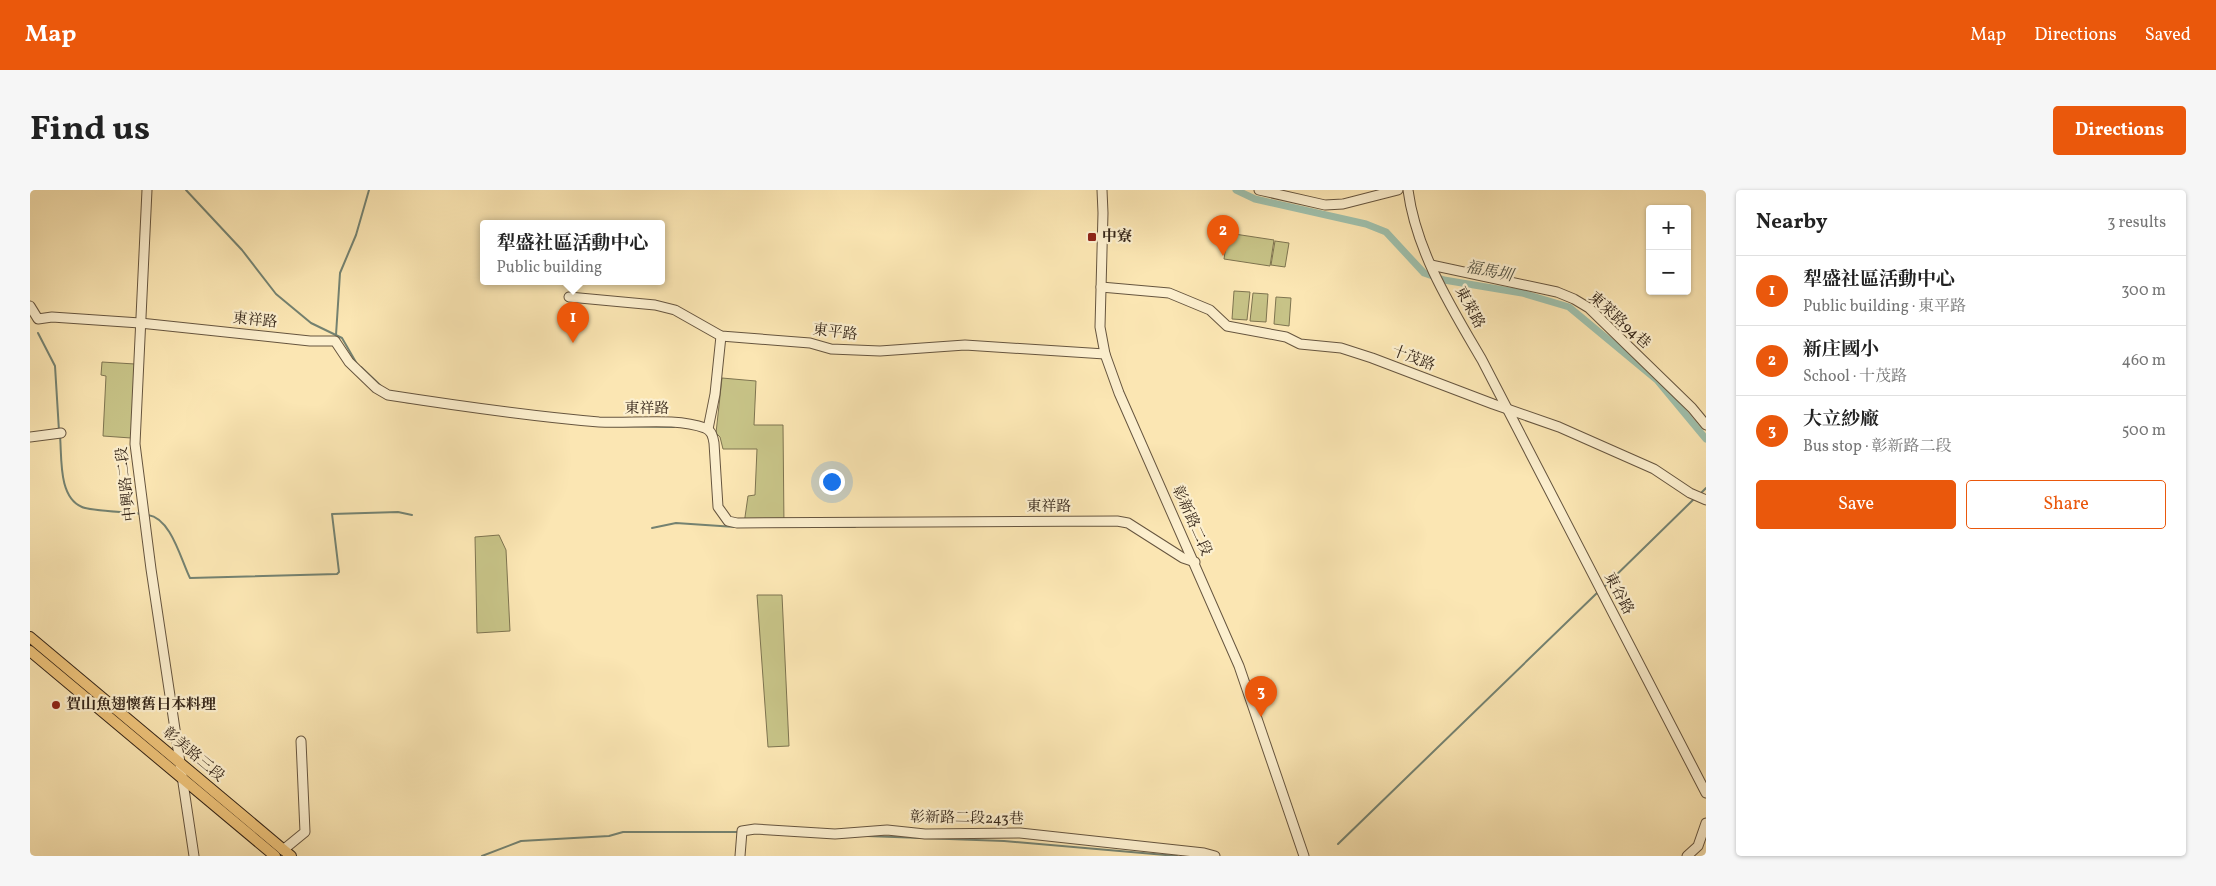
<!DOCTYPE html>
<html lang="en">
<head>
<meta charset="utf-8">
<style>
  body { margin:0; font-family:Vollkorn,"Noto Serif TC",serif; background:#f6f6f6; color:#222 }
  .controls { position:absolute; right:15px; top:15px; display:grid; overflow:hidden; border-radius:5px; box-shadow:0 1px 4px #0004 }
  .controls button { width:45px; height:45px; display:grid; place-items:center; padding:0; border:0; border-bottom:1px solid #e0e0e0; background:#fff; color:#222; font:25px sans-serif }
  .you { position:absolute; left:801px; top:291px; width:18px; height:18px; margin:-12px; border:4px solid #fff; border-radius:50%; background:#1a73e8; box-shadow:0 0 0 8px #1a73e833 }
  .badge { display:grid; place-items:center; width:32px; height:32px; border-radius:50%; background:#ea580c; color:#fff; font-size:16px; font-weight:700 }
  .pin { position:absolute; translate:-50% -41px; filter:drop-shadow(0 1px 2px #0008) }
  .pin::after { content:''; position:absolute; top:26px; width:18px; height:15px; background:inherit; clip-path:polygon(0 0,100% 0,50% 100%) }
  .popup { position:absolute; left:450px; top:30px; width:185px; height:65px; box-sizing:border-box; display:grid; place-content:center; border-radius:5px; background:#fff; filter:drop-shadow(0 1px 4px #0005); font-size:16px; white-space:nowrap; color:#767676 }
  .popup b { font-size:19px; color:#222 }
  .popup::after { content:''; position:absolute; left:50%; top:100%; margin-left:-10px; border:10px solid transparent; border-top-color:#fff }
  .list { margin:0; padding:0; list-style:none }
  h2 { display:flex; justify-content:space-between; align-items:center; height:65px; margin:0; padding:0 20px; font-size:21px }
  h2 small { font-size:16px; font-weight:400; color:#767676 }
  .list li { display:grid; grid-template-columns:32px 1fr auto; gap:15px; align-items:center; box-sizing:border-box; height:70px; padding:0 20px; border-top:1px solid #e0e0e0 }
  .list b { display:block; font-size:19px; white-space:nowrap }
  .list p { margin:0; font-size:16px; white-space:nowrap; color:#767676 }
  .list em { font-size:16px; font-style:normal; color:#767676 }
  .actions { display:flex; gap:10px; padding:15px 20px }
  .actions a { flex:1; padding:11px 0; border:1px solid #ea580c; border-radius:5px; text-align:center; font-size:18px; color:#ea580c }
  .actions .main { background:#ea580c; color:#fff }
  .map { position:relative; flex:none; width:1676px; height:666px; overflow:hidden; border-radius:5px }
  header { display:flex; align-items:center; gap:30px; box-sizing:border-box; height:70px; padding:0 25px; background:#ea580c; color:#fff }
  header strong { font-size:24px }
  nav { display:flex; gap:28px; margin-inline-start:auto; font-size:18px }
  .intro { display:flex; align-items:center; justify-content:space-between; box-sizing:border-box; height:120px; padding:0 30px }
  h1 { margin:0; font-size:35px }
  .button { padding:12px 22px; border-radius:5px; background:#ea580c; color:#fff; font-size:18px; font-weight:700 }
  main { display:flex; gap:30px; padding:0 30px }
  aside { flex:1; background:#fff; border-radius:5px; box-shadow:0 1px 4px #0004 }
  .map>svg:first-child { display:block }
</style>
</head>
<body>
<header>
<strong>Map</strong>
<nav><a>Map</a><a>Directions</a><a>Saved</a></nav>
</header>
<div class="intro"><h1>Find us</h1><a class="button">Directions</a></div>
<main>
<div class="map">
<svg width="1676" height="666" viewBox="0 0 1676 666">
  <rect width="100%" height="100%" fill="#fbe6b3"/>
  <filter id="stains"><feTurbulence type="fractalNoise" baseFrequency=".004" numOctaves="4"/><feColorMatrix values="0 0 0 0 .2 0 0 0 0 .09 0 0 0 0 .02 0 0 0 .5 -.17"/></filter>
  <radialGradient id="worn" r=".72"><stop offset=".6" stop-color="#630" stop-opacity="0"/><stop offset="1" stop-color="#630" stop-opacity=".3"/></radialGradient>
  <!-- green -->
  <g fill="#c7c387" stroke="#7e7450">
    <polygon points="1198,43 1244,50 1240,76 1194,69"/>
    <polygon points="1245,51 1259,53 1255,77 1241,75"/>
    <polygon points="1204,101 1220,102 1217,130 1202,129"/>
    <polygon points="1223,103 1238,104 1236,132 1220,131"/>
    <polygon points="1246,107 1261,108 1259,136 1244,134"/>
    <polygon points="72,172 105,174 101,248 73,246 76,186 71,185"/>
    <polygon points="692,188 726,191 724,235 753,235 754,336 714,334 718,306 725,305 727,259 693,259 690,247 686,243"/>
    <polygon points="469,345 476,360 480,441 447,443 445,347"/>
    <polygon points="727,405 752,405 759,556 738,557"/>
  </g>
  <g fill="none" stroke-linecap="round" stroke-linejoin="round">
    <!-- stream -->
    <g stroke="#748271" stroke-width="2">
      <polyline points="156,0 212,60 246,104 281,133 312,148 327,174"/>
      <polyline points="8,143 25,176 29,241"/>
      <polyline points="306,145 310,83 326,45 339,0"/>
      <polyline points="331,177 351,196"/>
      <polyline points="345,202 356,208"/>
      <polyline points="375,212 393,214"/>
      <polyline points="576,236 644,237"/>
      <path d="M30 246C32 267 28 307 52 317 60 321 99 322 111 324"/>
      <polyline points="1669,305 1676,298"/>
      <path d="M118 325C141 328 151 370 160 388L307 384 309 382 302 324 368 322 382 325"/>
      <polyline points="759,337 825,337"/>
      <polyline points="622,338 646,333 705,337"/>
      <polyline points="1574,397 1665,308"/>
      <polyline points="837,646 974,651 1147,666"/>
      <polyline points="1308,654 1568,402"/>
      <polyline points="452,666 491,651 579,646 593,642 708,642"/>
    </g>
    <!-- canal -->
    <polyline stroke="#9fc0ac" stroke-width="7" points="1206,0 1225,9 1336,34 1356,42 1394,83 1414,90 1492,103 1539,117 1627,190 1676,249"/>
    <!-- minor casing -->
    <g stroke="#66553f" stroke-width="11">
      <g id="minor">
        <polyline points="117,0 105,254 121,379 164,666"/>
        <polyline points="1072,0 1073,23 1070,137 1075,164 1089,203 1209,476 1274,666"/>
        <polyline points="1229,0 1295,15 1313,14 1368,0"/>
        <path d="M1378 0C1386 61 1421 117 1452 170L1676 603"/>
        <polyline points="1401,75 1527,102 1544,109 1559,118 1662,218 1676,235"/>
        <polyline points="1071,97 1139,103 1180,120 1197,136 1256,147 1270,154 1311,158 1342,168 1463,214 1529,237 1624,279 1660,303 1676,310"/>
        <polyline points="539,107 625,115 645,120 691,146 780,153 801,159 850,161 935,155 1075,164"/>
        <path d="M0 116 8 129 22 127 110 133 280 151H305L319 172 346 198 358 205C429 216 498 226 569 232 602 234 645 227 675 238 682 241 683 247 684 253L688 317 698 331 707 333C834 333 960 331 1087 331L1098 333 1153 368 1165 372"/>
        <polyline points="678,239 685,204 691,146"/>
        <polyline points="0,247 31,243"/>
        <polyline points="253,660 275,642 271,551"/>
        <polyline points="710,666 712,641 725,639 805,644 857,640 895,644 990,643 1174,663 1185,666"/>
        <polyline points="1657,666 1668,656 1676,633"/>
      </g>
    </g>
    <!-- major casing -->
    <g stroke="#342518" stroke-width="12">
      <g id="major">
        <polyline points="0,447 261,666"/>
        <polyline points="0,461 245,666"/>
      </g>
    </g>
    <!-- minor -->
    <use href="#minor" stroke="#fcefce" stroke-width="9"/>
    <!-- major -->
    <use href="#major" stroke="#eec37a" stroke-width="10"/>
  </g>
  <!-- markers -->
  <g fill="#8f2418" stroke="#fcefce" stroke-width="2">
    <rect x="1057" y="42" width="10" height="10" rx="2.5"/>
    <circle cx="26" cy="515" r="5"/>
  </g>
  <g text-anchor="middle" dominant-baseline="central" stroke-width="4.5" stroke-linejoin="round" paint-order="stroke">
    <!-- poi labels -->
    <g font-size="15" font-weight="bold" fill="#342518" stroke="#fcefce" text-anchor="start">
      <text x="1072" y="47">中寮</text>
      <text x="36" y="515">賀山魚翅懷舊日本料理</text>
    </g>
    <!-- street labels -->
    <g font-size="15" fill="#342518" stroke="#fcefce">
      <text transform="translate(1439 118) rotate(62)">東萊路</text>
      <text transform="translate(225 131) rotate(6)">東祥路</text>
      <text transform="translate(1589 131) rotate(42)">東萊路94巷</text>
      <text transform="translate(805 143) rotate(7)">東平路</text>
      <text transform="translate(1383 169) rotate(21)">十茂路</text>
      <text x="617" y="219">東祥路</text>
      <text transform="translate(97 294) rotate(-97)">中興路二段</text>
      <text x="1019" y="317">東祥路</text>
      <text transform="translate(1161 331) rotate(66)">彰新路二段</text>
      <text transform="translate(1588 404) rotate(62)">東谷路</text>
      <text transform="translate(163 565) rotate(40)">彰美路三段</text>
      <text transform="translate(937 629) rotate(1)">彰新路二段243巷</text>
    </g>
    <!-- water labels -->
    <g font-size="16" font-style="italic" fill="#545444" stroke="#fcefce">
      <text transform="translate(1459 82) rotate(11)">福馬圳</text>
    </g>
  </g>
  <rect width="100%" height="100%" filter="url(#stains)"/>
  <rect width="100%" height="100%" fill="url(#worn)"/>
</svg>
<div class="controls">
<button>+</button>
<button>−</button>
</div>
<div class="you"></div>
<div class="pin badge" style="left:543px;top:153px">1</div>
<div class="popup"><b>犁盛社區活動中心</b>Public building</div>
<div class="pin badge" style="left:1193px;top:66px">2</div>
<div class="pin badge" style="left:1231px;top:527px">3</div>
</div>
<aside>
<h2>Nearby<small>3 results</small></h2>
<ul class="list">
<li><span class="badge">1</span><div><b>犁盛社區活動中心</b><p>Public building · 東平路</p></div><em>300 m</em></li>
<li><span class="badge">2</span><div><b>新庄國小</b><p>School · 十茂路</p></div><em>460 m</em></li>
<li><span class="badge">3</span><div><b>大立紗廠</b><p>Bus stop · 彰新路二段</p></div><em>500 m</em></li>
</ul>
<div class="actions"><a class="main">Save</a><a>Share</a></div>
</aside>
</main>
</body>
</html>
